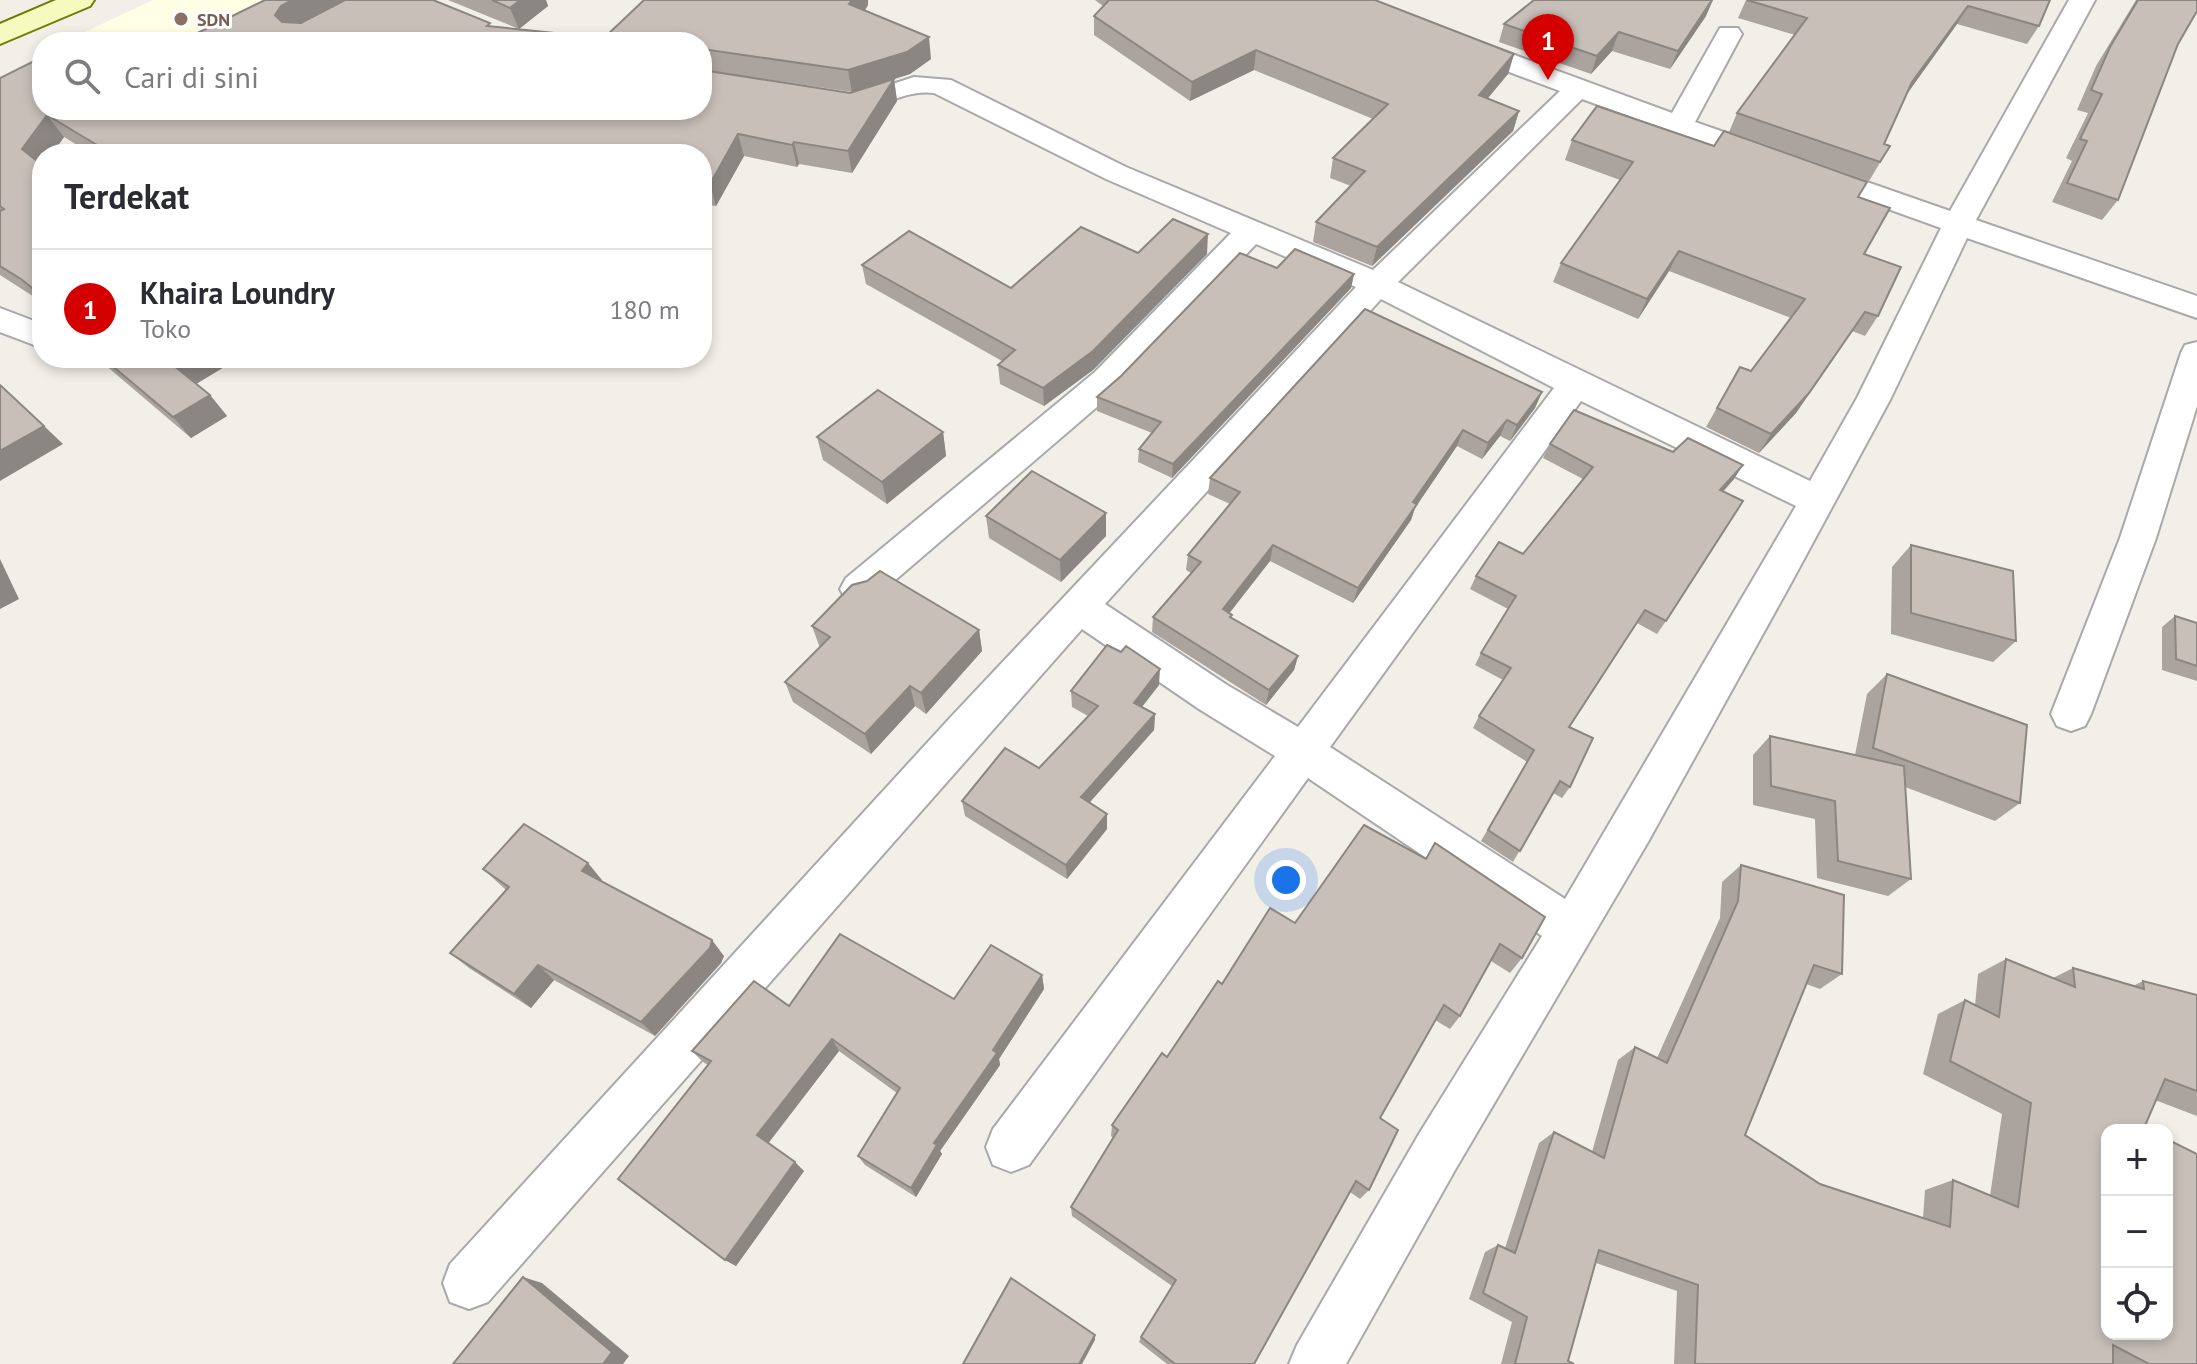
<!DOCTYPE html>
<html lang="id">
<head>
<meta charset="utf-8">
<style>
  body { margin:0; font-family:"PT Sans",sans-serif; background:#f7f7f7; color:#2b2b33 }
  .controls { position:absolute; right:24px; bottom:24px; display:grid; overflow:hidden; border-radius:16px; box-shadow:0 4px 12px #0003 }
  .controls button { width:72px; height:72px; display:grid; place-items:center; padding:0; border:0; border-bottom:2px solid #e1e1e2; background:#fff; color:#2b2b33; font:40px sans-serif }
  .you { position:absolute; left:1286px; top:880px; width:28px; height:28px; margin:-20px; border:6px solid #fff; border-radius:50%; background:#1a73e8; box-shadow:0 0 0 12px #1a73e833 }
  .badge { display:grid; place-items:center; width:52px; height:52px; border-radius:50%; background:#d40000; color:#fff; font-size:26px; font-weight:700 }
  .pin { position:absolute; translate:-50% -66px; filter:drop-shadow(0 2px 4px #0008) }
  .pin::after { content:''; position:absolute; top:42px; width:28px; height:24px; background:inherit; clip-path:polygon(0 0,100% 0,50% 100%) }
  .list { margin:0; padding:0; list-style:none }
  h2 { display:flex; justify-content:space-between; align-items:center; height:104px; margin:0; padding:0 32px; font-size:34px }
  h2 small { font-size:26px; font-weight:400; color:#7c7c81 }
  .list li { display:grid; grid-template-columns:52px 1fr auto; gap:24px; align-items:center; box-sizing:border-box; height:120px; padding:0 32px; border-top:2px solid #e1e1e2 }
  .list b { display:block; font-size:30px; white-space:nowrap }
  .list p { margin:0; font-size:26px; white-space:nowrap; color:#7c7c81 }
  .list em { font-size:26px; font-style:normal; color:#7c7c81 }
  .icon { flex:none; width:44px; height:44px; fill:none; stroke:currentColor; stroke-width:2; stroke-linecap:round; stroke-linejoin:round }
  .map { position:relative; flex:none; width:2197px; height:1364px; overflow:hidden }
  .search { position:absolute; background:#fff; box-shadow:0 4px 12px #0003; left:32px; top:32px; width:680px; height:88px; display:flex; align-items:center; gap:20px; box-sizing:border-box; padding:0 28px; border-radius:32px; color:#7c7c81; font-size:30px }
  .panel { position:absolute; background:#fff; box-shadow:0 4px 12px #0003; left:32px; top:144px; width:680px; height:224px; border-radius:32px }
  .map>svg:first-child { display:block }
</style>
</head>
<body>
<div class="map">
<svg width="2197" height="1364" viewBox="0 0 2197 1364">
  <rect width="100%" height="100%" fill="#f2efe9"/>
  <!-- education -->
  <polygon fill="#ffffe5" points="153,0 290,0 204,42 75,42 70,39"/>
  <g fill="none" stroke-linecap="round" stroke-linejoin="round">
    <!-- street casing -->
    <g stroke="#a9a9a9" stroke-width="4">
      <g id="street">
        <path d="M2069 0H2095L1976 220 2197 296V318L1967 238 1891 398 1790 585 1648 842 1455 1170 1346 1364H1289L1297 1345 1419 1134 1542 936 1308 778 1029 1165 1011 1172 993 1165 986 1147 993 1129 1275 756 1199 709 1082 629 488 1302 469 1309 450 1302 443 1283 450 1264 949 719 1356 287 1256 244 1119 388 872 600 859 604 846 600 840 589 846 578 1095 372 1231 233 1106 179 934 93C899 88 871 118 834 109L830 103 834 97 862 94 914 77 951 80 1126 167 1373 270 1560 91 1453 51 1449 45 1453 39H1471L1672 113 1720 28H1738L1742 34 1695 122 1950 211ZM1582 99 1941 228 1857 398 1810 481 1398 282ZM1381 299 1554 388 1298 727 1227 685 1105 604ZM1581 401 1796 506 1565 899 1330 747Z"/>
        <polygon points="0,308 42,324 42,348 0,332"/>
        <polygon points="2197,342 2197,406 2156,538 2091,714 2085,726 2071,731 2057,726 2051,714 2120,538 2181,353 2185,345"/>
      </g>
    </g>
    <!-- secondary casing -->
    <g stroke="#707d05" stroke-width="4">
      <polygon id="secondary" points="56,0 94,0 90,6 0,44 0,24"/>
    </g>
    <!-- street -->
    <use href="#street" fill="#fff" fill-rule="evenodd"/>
    <!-- secondary -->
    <use href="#secondary" fill="#f7fabf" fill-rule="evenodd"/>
  </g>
  <!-- wall -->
  <g fill="#aba49e">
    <polygon points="448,0 546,0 548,6 519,29 604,38 868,5 865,11 931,59 910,74 894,79 897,101 852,173 799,164 797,167 744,156 716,206 702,204 702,154 92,154 64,137 52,154 42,154 42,302 0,275 0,78 42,110 850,93 852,92 702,70 702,42 179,42 491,26 519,29"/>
    <polygon points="1095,0 1375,0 1514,54 1508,74 1487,98 1519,111 1513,131 1372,266 1313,242 1316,222 1351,186 1330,178 1333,158 1373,119 1254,70 1190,101 1094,35 1094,16 1103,6"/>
    <polygon points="1746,0 2050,0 2039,26 2027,44 1957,24 1908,92 1884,144 1890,146 1869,181 1729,132 1737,113 1795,35 1738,18"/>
    <polygon points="2136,0 2197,0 2178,44 2118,200 2102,220 2052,202 2072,161 2066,158 2088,113 2077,110 2096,66"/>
    <polygon points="1706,16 1670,69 1612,51 1591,74 1499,42 1504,24"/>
    <polygon points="1572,140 1858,197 1864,254 1878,316 1865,336 1852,331 1796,413 1759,453 1706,427 1740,367 1751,371 1791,318 1669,271 1638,319 1553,282 1561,263 1620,180 1565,160"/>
    <polygon points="1138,253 1207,254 1093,370 1044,406 1000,384 998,365 1002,361 866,284 862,265 1011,288"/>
    <polygon points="1277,268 1354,274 1351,288 1172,478 1138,462 1139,449 1152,433 1097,411 1097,397"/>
    <polygon points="97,358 239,358 196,384 210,395 227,416 191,438"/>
    <polygon points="1542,392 1535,408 1510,441 1500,436 1482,459 1457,446 1415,508 1411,520 1353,603 1270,561 1229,613 1231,618 1298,656 1294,670 1266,705 1152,632 1153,617 1191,573 1186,570 1188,555 1230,504 1208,494 1210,478"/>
    <polygon points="943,432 946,456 887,504 823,460 817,437"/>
    <polygon points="1550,444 1734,479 1723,492 1666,621 1657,634 1637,623 1570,727 1570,787 1562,798 1553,793 1513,862 1481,841 1527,762 1473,728 1479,716 1503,680 1475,665 1481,653 1508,609 1470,589 1476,576 1523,554 1583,479 1543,458"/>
    <polygon points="1106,513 1106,536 1061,582 989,538 986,516"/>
    <polygon points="1911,545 2016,641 1993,662 1891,634 1892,567"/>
    <polygon points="2175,616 2197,623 2197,681 2162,670 2162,627"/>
    <polygon points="812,626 979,630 982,651 926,714 915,706 871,754 793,702 785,682 820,648"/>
    <polygon points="1887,674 2020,803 1995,821 1905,787 1911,879 1888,896 1817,878 1815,819 1753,805 1753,755 1770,736 1855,755 1867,694"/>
    <polygon points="1159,685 1142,707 1155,714 1154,730 1090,802 1107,814 1107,829 1067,879 965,816 962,801 1039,768 1088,716 1072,707 1071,691"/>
    <polygon points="1364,825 1522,958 1510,973 1491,961 1460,1016 1450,1029 1435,1020 1380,1118 1369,1190 1360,1199 1350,1192 1254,1364 1167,1364 1139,1342 1141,1337 1172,1286 1072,1216 1071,1207 1113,1138 1111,1136 1112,1125 1167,1057 1222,984 1295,923"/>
    <polygon points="1741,865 1842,974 1820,989 1806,984 1745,1135 1820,1184 1923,1218 1925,1190 1953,1180 1990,1196 2002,1114 1923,1074 1938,1014 1965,1000 1975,1005 1978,974 2006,959 2053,978 2073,968 2133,986 2143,981 2197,995 2197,1116 2155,1100 2144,1128 2197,1364 1674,1364 1677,1291 1596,1263 1568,1361 1574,1364 1501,1364 1512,1322 1469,1299 1485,1252 1498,1245 1505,1248 1539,1143 1554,1132 1592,1152 1618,1060 1635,1047 1657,1058 1720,918 1722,882"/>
    <polygon points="483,869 602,880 602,881 724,956 721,963 655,1036 554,980 531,1008 469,968 450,953 506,890"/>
    <polygon points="1042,975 1044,989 999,1059 1000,1065 940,1151 942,1154 916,1197 865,1165 858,1156 897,1093 839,1051 768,1143 804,1171 736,1266 725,1260 708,1065 703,1062 692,1051 789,1006 954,999"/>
  </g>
  <!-- shaded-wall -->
  <g fill="#8b8681">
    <polygon points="292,0 345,0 287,36 275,15 281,6"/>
    <polygon points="520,0 546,0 548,6 519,29 510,8"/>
    <polygon points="852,0 868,0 868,5 853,26 849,4"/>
    <polygon points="1713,0 1706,16 1670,69 1678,51"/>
    <polygon points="1968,6 1957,24 1902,101 1912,82"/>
    <polygon points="1619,32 1612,51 1591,74 1597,56"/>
    <polygon points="929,37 931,59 910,74 894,79 897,101 852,173 848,151 852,92 848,70"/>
    <polygon points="1256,50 1254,70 1190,101 1192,82"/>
    <polygon points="1514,54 1508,74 1474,115 1479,95"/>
    <polygon points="1519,111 1513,131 1372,266 1377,247"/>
    <polygon points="47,115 64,137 52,154 42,154 42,168 22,149"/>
    <polygon points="738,134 744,156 716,206 710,184"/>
    <polygon points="794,142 799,164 797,167 792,145"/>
    <polygon points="1208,234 1207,254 1093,370 1044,406 1043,388"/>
    <polygon points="1679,251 1669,271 1638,319 1647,299"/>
    <polygon points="1354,274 1351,288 1172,478 1173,464"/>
    <polygon points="1865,312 1796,413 1759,453 1771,434"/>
    <polygon points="186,358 239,358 191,387 173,365"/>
    <polygon points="1542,392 1535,408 1510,441 1517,425"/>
    <polygon points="210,395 227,416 191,438 173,417"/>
    <polygon points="1507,420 1500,436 1482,459 1488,443"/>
    <polygon points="44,426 63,444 0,481 0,451"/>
    <polygon points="1463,430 1457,446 1415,508 1411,520 1353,603 1358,588 1413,502"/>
    <polygon points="943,432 946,456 887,504 882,482"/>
    <polygon points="1743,465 1734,479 1711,504 1720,490"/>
    <polygon points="1106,513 1106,536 1061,582 1060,560"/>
    <polygon points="1273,545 1270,561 1221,624 1223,609"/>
    <polygon points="0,559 19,599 0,609"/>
    <polygon points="979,630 982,651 926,714 921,693"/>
    <polygon points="1298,656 1294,670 1266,705 1269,690"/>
    <polygon points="1160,669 1159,685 1133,718 1134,703"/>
    <polygon points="910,686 915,706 871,754 865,734"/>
    <polygon points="1155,714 1154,730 1082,811 1081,797"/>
    <polygon points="1107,814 1107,829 1067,879 1066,865"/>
    <polygon points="588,863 602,880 596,888 582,871"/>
    <polygon points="712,940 724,956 721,963 655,1036 641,1022"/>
    <polygon points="538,965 554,980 531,1008 514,994"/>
    <polygon points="1042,975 1044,989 999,1059 1000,1065 940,1151 942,1154 916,1197 911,1188 934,1143"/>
    <polygon points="832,1039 839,1051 767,1145 757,1135"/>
    <polygon points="795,1162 804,1171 736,1266 725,1260"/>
    <polygon points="523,1277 542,1283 629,1356 623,1364 603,1364"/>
    <polygon points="1095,1335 1095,1340 1082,1364 1079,1364"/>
  </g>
  <!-- building -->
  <g fill="#c7bfb8" stroke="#8b8681" stroke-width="2">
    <polygon points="265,0 292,0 281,6 275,15 282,22 301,23 345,0 433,0 490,23 487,26 604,38 644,0 852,0 849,4 929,37 907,52 848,70 702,49 702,42 179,42"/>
    <polygon points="492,0 520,0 510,8"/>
    <polygon points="1109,0 1375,0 1514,54 1479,95 1519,111 1377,247 1316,222 1365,171 1333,158 1388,104 1256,50 1192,82 1094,16"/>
    <polygon points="1534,0 1712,0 1678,51 1619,32 1597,56 1504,24"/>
    <polygon points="1747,0 2050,0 2039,26 1968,6 1912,82 1884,144 1890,146 1880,162 1737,113 1807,18"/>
    <polygon points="2138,0 2197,0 2197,11 2178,44 2118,200 2067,183 2087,141 2080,139 2102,94 2091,90 2110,47"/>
    <polygon points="42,57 42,110 702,110 702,70 850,93 894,79 848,151 794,142 792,145 738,134 710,184 702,183 702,154 112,154 47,115 22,149 42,165 42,296 21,279 0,266 0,211 4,209 0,206 0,78"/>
    <polygon points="1597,106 1714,146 1724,131 1867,182 1858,197 1890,208 1864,254 1901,267 1878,316 1865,312 1809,393 1771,434 1717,408 1740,367 1751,371 1805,299 1679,251 1647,299 1561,263 1633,162 1572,140"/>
    <polygon points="1173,219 1208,234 1093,351 1043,388 998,365 1015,350 862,265 909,231 1011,288 1081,227 1138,253"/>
    <polygon points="1295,249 1354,274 1173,464 1139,449 1161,422 1097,397 1121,376 1240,253 1277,268"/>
    <polygon points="1365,309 1542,392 1517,425 1507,420 1488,443 1463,430 1413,502 1417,504 1358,588 1273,545 1223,609 1232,615 1230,617 1298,656 1269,690 1153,617 1201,562 1188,555 1240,492 1210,478"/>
    <polygon points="103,358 186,358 173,365 210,395 173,417"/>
    <polygon points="0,385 44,426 0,451"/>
    <polygon points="878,390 943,432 882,482 817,437"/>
    <polygon points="1574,410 1673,452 1688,438 1743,465 1720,490 1743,501 1666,621 1645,610 1569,727 1593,738 1570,787 1560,781 1520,851 1488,830 1534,750 1479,716 1511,668 1481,653 1516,596 1476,576 1499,542 1523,554 1593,467 1550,444"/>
    <polygon points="1032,471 1106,513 1060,560 986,516"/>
    <polygon points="1911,545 2013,571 2016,641 1911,613"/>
    <polygon points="880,571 979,630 921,693 910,686 865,734 785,682 830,637 812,626 852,585 867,581"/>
    <polygon points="2175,616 2197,623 2197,666 2176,659"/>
    <polygon points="1107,645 1121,652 1126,646 1160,669 1134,703 1155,714 1081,797 1107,814 1066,865 962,801 1005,748 1039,768 1098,706 1071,691"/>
    <polygon points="1887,674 2027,725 2020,803 1873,748"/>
    <polygon points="1770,736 1904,766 1911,879 1838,861 1835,801 1771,786"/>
    <polygon points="524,824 588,863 582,871 712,940 710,948 641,1022 538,965 514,994 450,953 509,887 483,869"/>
    <polygon points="1364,825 1426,859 1435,843 1545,917 1522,958 1500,944 1460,1016 1444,1005 1380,1118 1398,1130 1369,1190 1356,1181 1254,1364 1175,1364 1141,1337 1176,1280 1071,1207 1118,1130 1112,1125 1162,1053 1167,1057 1218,981 1222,984 1270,908 1295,923"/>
    <polygon points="1741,865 1844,895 1842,974 1814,965 1745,1135 1820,1184 1950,1227 1953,1180 2018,1207 2031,1103 1950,1061 1965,1000 1999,1017 2006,959 2075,987 2073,968 2144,989 2143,981 2197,995 2197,1091 2165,1079 2144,1128 2148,1130 2107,1130 2107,1334 2167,1334 2167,1139 2197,1154 2197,1364 2149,1364 2113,1345 2113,1364 1695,1364 1698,1285 1599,1250 1568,1361 1574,1364 1515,1364 1527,1317 1483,1293 1498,1245 1515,1253 1554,1132 1604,1158 1635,1047 1667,1063 1738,901"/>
    <polygon points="840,934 954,999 991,945 1042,975 993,1050 997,1053 934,1143 937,1145 911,1188 858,1156 900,1088 832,1039 757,1135 795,1162 725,1260 618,1179 711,1061 692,1051 754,981 789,1006"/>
    <polygon points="523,1277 612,1352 603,1364 453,1364"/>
    <polygon points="1011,1278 1095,1335 1079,1364 963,1364"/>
  </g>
  <!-- markers -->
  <circle fill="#8d6e63" stroke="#fff" stroke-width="3" cx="181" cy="19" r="8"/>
  <g text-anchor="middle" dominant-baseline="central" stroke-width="6" stroke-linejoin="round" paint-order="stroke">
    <!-- far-education labels -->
    <g font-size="18" font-weight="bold" fill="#785e54" stroke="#fff" text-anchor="start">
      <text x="197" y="19">SDN</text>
    </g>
  </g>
</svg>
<div class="controls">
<button>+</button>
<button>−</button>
<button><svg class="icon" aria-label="locate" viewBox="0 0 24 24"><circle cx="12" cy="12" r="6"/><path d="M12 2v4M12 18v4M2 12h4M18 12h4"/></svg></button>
</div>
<div class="you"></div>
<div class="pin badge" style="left:1548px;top:80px">1</div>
<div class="search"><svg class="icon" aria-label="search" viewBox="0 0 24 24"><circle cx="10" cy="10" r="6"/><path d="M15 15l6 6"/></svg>Cari di sini</div>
<section class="panel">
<h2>Terdekat<small></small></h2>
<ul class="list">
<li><span class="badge">1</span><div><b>Khaira Loundry</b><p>Toko</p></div><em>180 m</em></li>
</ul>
</section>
</div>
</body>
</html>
